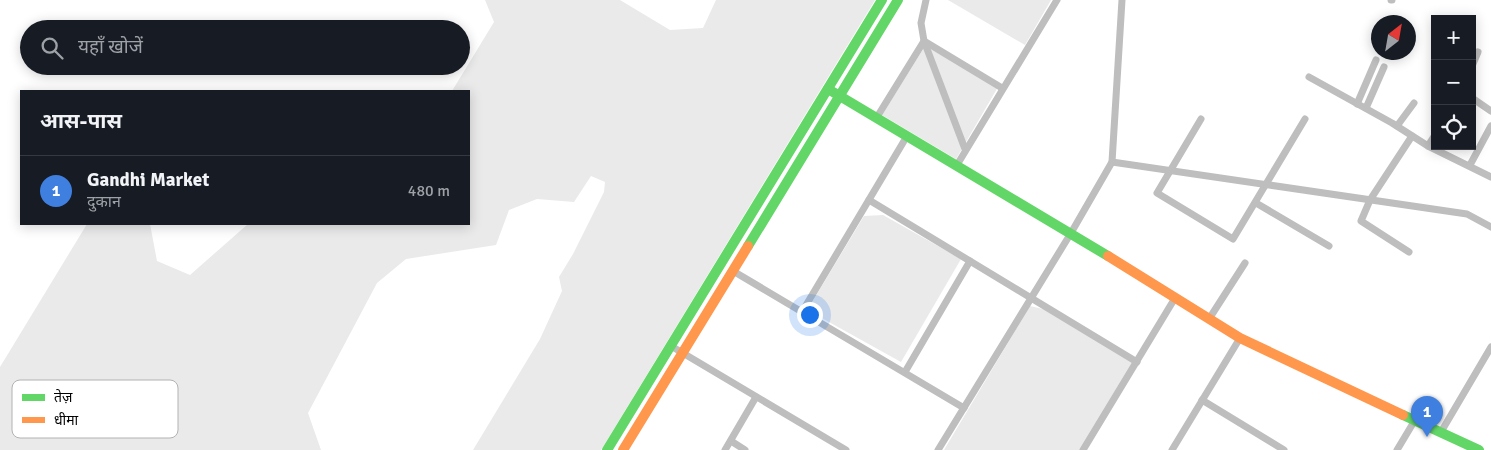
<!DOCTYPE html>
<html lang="hi">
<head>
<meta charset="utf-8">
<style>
  body { margin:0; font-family:Signika,"Noto Sans Devanagari",sans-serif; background:#242831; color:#f1f3f6 }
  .controls { position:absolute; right:15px; top:15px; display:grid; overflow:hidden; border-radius:0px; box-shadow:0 2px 12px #0003 }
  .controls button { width:45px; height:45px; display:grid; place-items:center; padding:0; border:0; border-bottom:1px solid #363941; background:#171b24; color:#f1f3f6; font:25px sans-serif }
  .compass { position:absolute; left:1371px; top:15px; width:45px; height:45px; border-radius:50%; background:#171b24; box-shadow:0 2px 12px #0003; rotate:31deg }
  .you { position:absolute; left:809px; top:314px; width:18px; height:18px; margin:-12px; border:4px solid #fff; border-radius:50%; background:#1a73e8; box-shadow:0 0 0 8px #1a73e833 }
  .badge { display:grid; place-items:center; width:32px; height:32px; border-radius:50%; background:#0f766e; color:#fff; font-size:16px; font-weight:700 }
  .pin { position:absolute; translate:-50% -41px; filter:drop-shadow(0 1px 2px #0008) }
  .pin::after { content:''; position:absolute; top:26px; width:18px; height:15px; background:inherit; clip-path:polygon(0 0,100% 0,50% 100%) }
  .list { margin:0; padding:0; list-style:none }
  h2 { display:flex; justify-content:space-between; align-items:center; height:65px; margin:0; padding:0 20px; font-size:21px }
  h2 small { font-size:16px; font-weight:400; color:#9ea1a6 }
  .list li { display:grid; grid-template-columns:32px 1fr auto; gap:15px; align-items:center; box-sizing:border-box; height:70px; padding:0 20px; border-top:1px solid #363941 }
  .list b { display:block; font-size:19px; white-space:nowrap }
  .list p { margin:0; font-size:16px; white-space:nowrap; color:#9ea1a6 }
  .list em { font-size:16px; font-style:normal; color:#9ea1a6 }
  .icon { flex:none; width:28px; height:28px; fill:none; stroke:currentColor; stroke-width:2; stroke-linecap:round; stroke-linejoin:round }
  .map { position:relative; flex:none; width:1491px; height:450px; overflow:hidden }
  .search { position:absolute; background:#171b24; box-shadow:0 2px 12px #0003; left:20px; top:20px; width:450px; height:55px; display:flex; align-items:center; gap:12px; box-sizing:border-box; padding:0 18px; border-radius:28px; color:#9ea1a6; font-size:19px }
  .panel { position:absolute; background:#171b24; box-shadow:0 2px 12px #0003; left:20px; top:90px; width:450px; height:135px; border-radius:0px }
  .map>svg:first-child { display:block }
</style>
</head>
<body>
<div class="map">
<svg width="1491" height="450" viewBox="0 0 1491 450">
  <rect width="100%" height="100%" fill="#fff"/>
  <!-- green -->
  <g fill="#eaeaea">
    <polygon points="485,0 620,0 670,30 703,28 716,0 875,0 601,450 473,450 540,339 562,291 559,277 573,254 604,192 605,182 591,176 574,202 537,199 509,210 496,245 406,259 377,283 308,413 321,450 0,450 0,367 87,224 150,224 157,261 190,275 248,224 469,224 469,91 452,91 494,22"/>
    <polygon points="948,0 1051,0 1025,45"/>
    <polygon points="925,46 998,87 956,159 882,115"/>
    <polygon points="883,215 961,259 901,362 811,312 811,304 864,216"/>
    <polygon points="1030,306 1043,309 1133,362 1080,450 944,450"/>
  </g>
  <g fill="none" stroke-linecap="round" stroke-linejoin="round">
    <!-- street -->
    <g stroke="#bebebe" stroke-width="7">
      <polyline points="926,0 921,23 924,41 965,149"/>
      <polyline points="1391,0 1392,0"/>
      <polyline points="1472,66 1478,52"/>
      <polyline points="1309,77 1392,123 1428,146 1435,135"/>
      <polyline points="1472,98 1491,111"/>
      <polyline points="1357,104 1376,60"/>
      <polyline points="1366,108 1384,67"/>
      <polyline points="877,117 924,41 1002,88"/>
      <polyline points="1201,119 1157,193 1233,239 1305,119"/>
      <polyline points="1397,126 1414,103"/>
      <polyline points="1428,146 1491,177"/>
      <polyline points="1112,162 1467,214 1491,227"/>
      <polyline points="957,165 1057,0"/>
      <polyline points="1470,165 1491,126"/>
      <polyline points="869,200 1137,362"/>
      <polyline points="1256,203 1329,246"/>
      <polyline points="1409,252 1361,221 1370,200 1412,136"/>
      <polyline points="733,271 964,408"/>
      <polyline points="802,312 907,136"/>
      <polyline points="1209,319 1245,263"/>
      <polyline points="671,346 846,450"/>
      <polyline points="905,372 970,261"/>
      <polyline points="1202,400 1284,450"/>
      <polyline points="1441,432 1491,347"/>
      <polyline points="731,441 745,450"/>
      <polyline points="725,450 756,397"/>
      <polyline points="938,450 1071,233 1112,162 1122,0"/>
      <polyline points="1083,450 1175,298"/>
      <polyline points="1172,450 1240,338"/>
      <polyline points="1397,450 1415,420"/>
    </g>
    <!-- fast -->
    <g stroke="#63d668" stroke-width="10">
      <polyline points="828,89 1108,256"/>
      <polyline points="748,246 898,0"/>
      <polyline points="1403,415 1479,450"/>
      <polyline points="607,450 882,0"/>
    </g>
    <!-- slow -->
    <g stroke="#ff974d" stroke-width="10">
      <polyline points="1108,256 1240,338 1403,415"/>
      <polyline points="623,450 748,246"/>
    </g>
  </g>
  <!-- legend -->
  <rect x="12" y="380" width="166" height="58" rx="8" fill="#fff" stroke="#b2b2b2" stroke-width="1"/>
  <rect x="22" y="394" width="23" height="7" fill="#63d668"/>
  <rect x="22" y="417" width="23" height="6" fill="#ff974d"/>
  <g font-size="14" fill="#000">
    <text x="54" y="402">तेज़</text>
    <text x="54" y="425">धीमा</text>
  </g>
</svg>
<div class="controls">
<button>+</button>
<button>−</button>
<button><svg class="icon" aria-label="locate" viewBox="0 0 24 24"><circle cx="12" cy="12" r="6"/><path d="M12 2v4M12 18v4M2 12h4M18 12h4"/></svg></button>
</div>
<svg class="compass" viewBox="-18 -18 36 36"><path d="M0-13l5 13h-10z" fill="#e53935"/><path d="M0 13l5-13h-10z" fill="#9ea1a6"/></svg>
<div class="you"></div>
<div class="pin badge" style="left:1427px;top:437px;background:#3f7fe0">1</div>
<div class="search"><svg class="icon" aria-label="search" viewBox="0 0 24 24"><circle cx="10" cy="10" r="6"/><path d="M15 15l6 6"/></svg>यहाँ खोजें</div>
<section class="panel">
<h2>आस-पास<small></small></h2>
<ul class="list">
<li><span class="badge" style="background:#3f7fe0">1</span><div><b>Gandhi Market</b><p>दुकान</p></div><em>480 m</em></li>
</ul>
</section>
</div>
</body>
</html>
